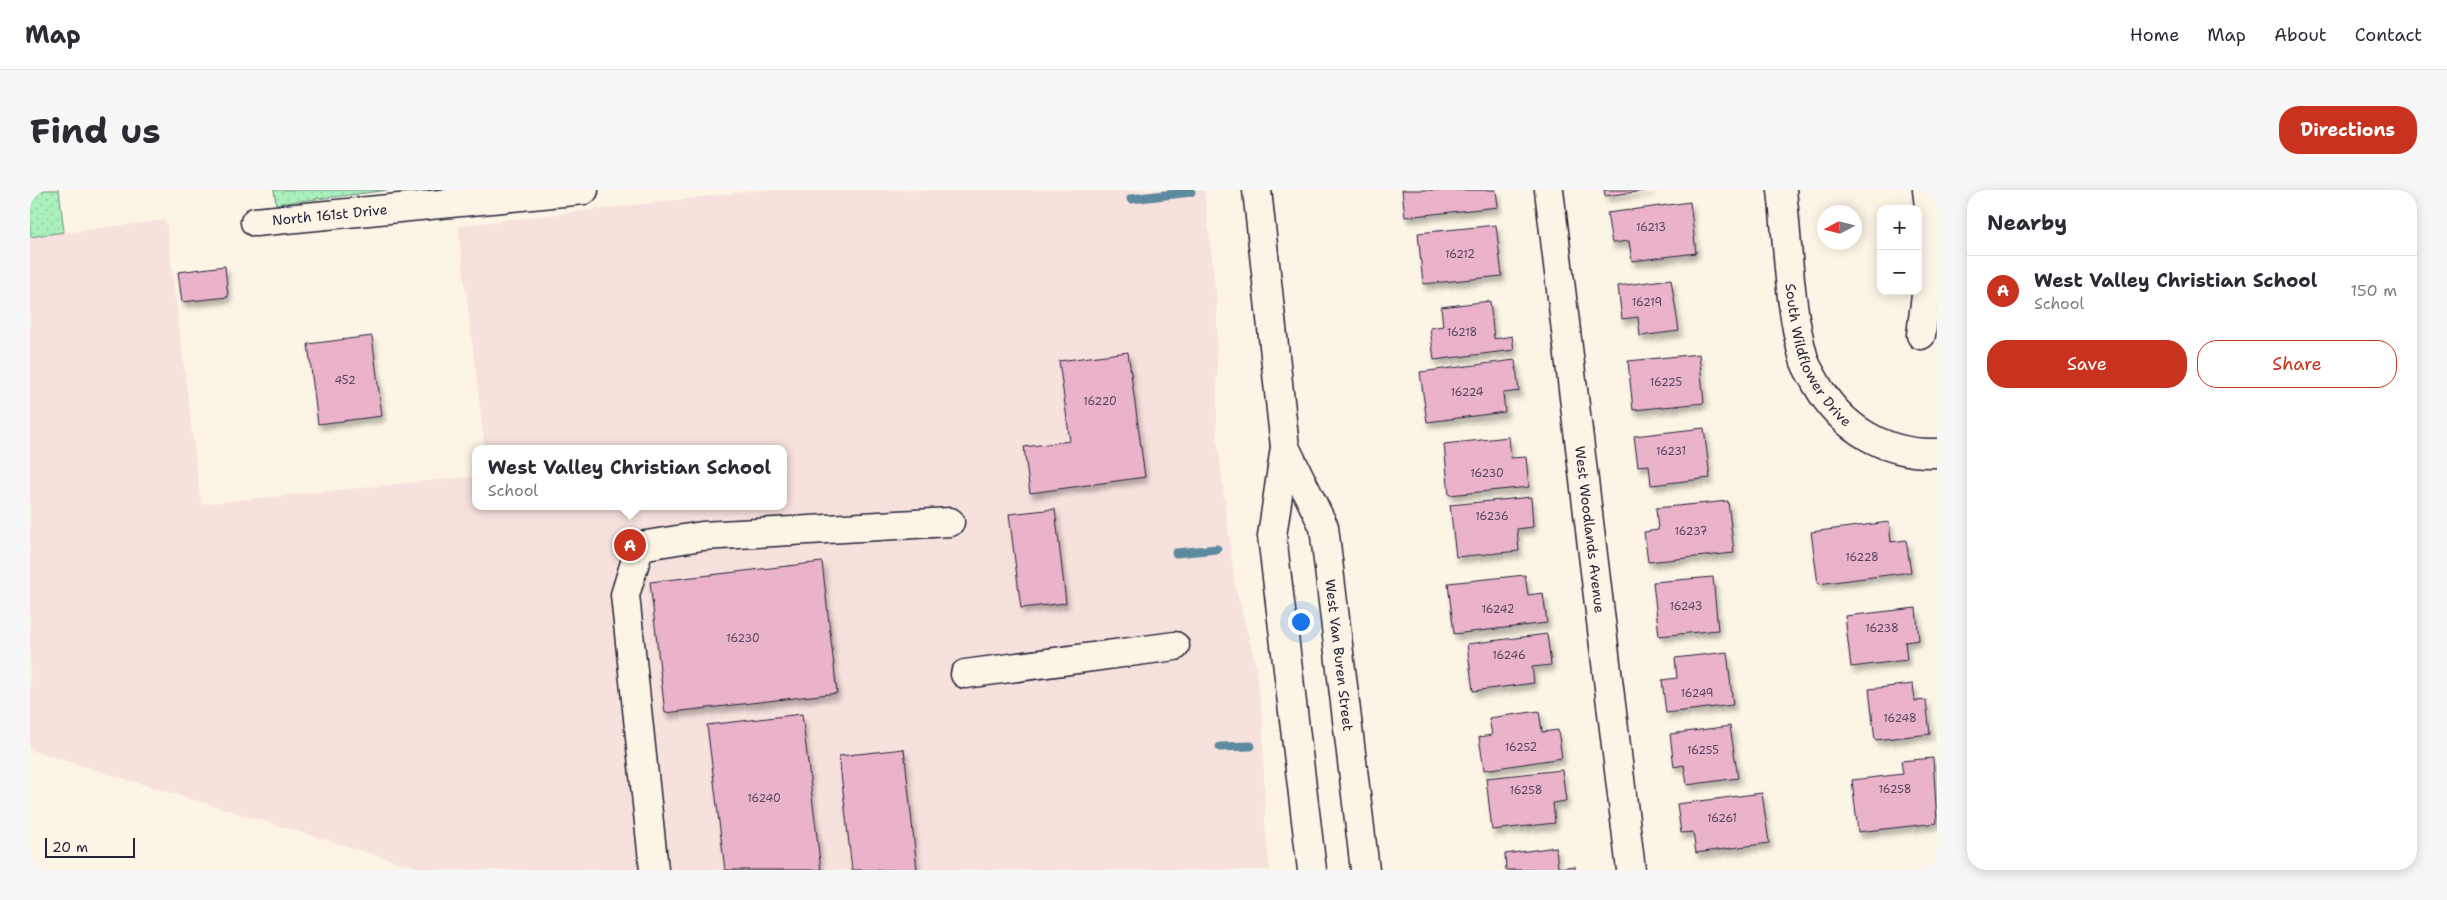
<!DOCTYPE html>
<html lang="en">
<head>
<meta charset="utf-8">
<style>
  body { margin:0; font-family:"Shantell Sans",sans-serif; background:#f7f7f7; color:#2b2b33 }
  .controls { position:absolute; right:15px; top:15px; display:grid; overflow:hidden; border-radius:10px; box-shadow:0 2px 12px #0003 }
  .controls button { width:45px; height:45px; display:grid; place-items:center; padding:0; border:0; border-bottom:1px solid #e1e1e2; background:#fff; color:#2b2b33; font:25px sans-serif }
  .compass { position:absolute; left:1787px; top:15px; width:45px; height:45px; border-radius:50%; background:#fff; box-shadow:0 2px 12px #0003; rotate:263deg }
  .scale { position:absolute; left:15px; bottom:12px; width:90px; box-sizing:border-box; padding-left:5px; border:2px solid #22223b; border-top:0; font-size:14px; line-height:18px; white-space:nowrap; color:#22223b; -webkit-text-stroke:4px #fcf5e5; paint-order:stroke }
  .you { position:absolute; left:1270px; top:431px; width:18px; height:18px; margin:-12px; border:4px solid #fff; border-radius:50%; background:#1a73e8; box-shadow:0 0 0 8px #1a73e833 }
  .badge { display:grid; place-items:center; width:32px; height:32px; border-radius:50%; background:#c8321e; color:#fff; font-size:16px; font-weight:700 }
  .pin { position:absolute; translate:-50% -50%; border:2px solid #fff; box-shadow:0 1px 5px #0006 }
  .popup { position:absolute; left:442px; top:255px; width:315px; height:65px; box-sizing:border-box; display:grid; place-content:center; border-radius:10px; background:#fff; filter:drop-shadow(0 1px 4px #0005); font-size:16px; white-space:nowrap; color:#7c7c81 }
  .popup b { font-size:19px; color:#2b2b33 }
  .popup::after { content:''; position:absolute; left:50%; top:100%; margin-left:-10px; border:10px solid transparent; border-top-color:#fff }
  .list { margin:0; padding:0; list-style:none }
  h2 { display:flex; justify-content:space-between; align-items:center; height:65px; margin:0; padding:0 20px; font-size:21px }
  h2 small { font-size:16px; font-weight:400; color:#7c7c81 }
  .list li { display:grid; grid-template-columns:32px 1fr auto; gap:15px; align-items:center; box-sizing:border-box; height:70px; padding:0 20px; border-top:1px solid #e1e1e2 }
  .list b { display:block; font-size:19px; white-space:nowrap }
  .list p { margin:0; font-size:16px; white-space:nowrap; color:#7c7c81 }
  .list em { font-size:16px; font-style:normal; color:#7c7c81 }
  .actions { display:flex; gap:10px; padding:15px 20px }
  .actions a { flex:1; padding:11px 0; border:1px solid #c8321e; border-radius:20px; text-align:center; font-size:18px; color:#c8321e }
  .actions .main { background:#c8321e; color:#fff }
  .map { position:relative; flex:none; width:1907px; height:680px; overflow:hidden; border-radius:20px }
  header { display:flex; align-items:center; gap:30px; box-sizing:border-box; height:70px; padding:0 25px; background:#fff; border-bottom:1px solid #e1e1e2 }
  header strong { font-size:24px }
  nav { display:flex; gap:28px; margin-inline-start:auto; font-size:18px }
  .intro { display:flex; align-items:center; justify-content:space-between; box-sizing:border-box; height:120px; padding:0 30px }
  h1 { margin:0; font-size:35px }
  .button { padding:12px 22px; border-radius:20px; background:#c8321e; color:#fff; font-size:18px; font-weight:700 }
  main { display:flex; gap:30px; padding:0 30px }
  aside { flex:1; background:#fff; border-radius:20px; box-shadow:0 2px 12px #0003 }
  .map>svg:first-child { display:block }
</style>
</head>
<body>
<header>
<strong>Map</strong>
<nav><a>Home</a><a>Map</a><a>About</a><a>Contact</a></nav>
</header>
<div class="intro"><h1>Find us</h1><a class="button">Directions</a></div>
<main>
<div class="map">
<svg width="1907" height="680" viewBox="0 0 1907 680">
  <defs>
    <pattern id="grass-dots" width="8" height="8" patternUnits="userSpaceOnUse" patternTransform="scale(1.25)"><rect width="8" height="8" fill="#aaf0bc"/><path d="M2 2h.1M6 6h.1" fill="none" stroke="#92cea2" stroke-width="1.8" stroke-linecap="round"/></pattern>
    <filter id="shadow"><feDropShadow dx="3" dy="5.5" stdDeviation="2.5" flood-color="#0004"/></filter>
  </defs>
  <rect width="100%" height="100%" fill="#fcf5e5"/>
  <filter id="ink" filterUnits="userSpaceOnUse"><feTurbulence type="fractalNoise" baseFrequency=".02" numOctaves="2"/><feDisplacementMap in="SourceGraphic" scale="10" xChannelSelector="R" yChannelSelector="G"/><feConvolveMatrix kernelMatrix="1 2 1 2 8 2 1 2 1" color-interpolation-filters="sRGB"/></filter>
  <g filter="url(#ink)">
    <!-- built -->
    <polygon fill="#f7e1dd" points="730,0 1174,0 1187,111 1187,245 1205,395 1225,472 1233,534 1235,636 1240,680 395,680 0,560 0,47 136,30 171,314 446,286 446,316 754,316 754,259 455,259 428,36"/>
    <!-- grass -->
    <g fill="url(#grass-dots)" stroke="#66897c">
      <polygon points="0,0 29,0 34,42 0,47"/>
      <polygon points="244,0 359,0 246,14"/>
    </g>
    <g fill="none" stroke-linecap="round" stroke-linejoin="round">
      <!-- stream -->
      <g stroke="#5c8a9f" stroke-width="9">
        <polyline points="1101,9 1161,2"/>
        <polyline points="1146,363 1187,359"/>
        <polyline points="1190,557 1221,556"/>
      </g>
    </g>
    <!-- building -->
    <g fill="#eab3ca" stroke="#22223b" filter="url(#shadow)">
      <polygon points="1372,0 1466,0 1468,17 1375,27"/>
      <polygon points="1574,0 1622,0 1575,6"/>
      <polygon points="1660,12 1666,63 1602,71 1599,51 1582,53 1577,23"/>
      <polygon points="1466,35 1472,86 1393,94 1388,43"/>
      <polygon points="195,76 198,107 152,112 148,82"/>
      <polygon points="1641,89 1649,141 1610,146 1608,127 1592,129 1588,96"/>
      <polygon points="1460,111 1464,149 1482,146 1484,160 1404,170 1400,138 1413,136 1411,117"/>
      <polygon points="342,146 352,226 288,234 278,154"/>
      <polygon points="1098,162 1115,287 1000,303 994,257 1040,251 1029,171"/>
      <polygon points="1669,164 1674,213 1603,220 1598,171"/>
      <polygon points="1485,170 1489,201 1473,203 1475,222 1397,232 1390,182"/>
      <polygon points="1674,238 1680,288 1621,295 1619,275 1608,276 1604,246"/>
      <polygon points="1479,247 1481,268 1496,267 1499,297 1419,305 1414,254"/>
      <polygon points="1501,307 1503,337 1487,339 1489,361 1426,367 1420,315"/>
      <polygon points="1698,311 1704,363 1618,372 1614,342 1628,340 1626,318"/>
      <polygon points="1025,319 1036,413 991,418 979,324"/>
      <polygon points="1859,332 1861,352 1876,350 1881,382 1788,394 1781,342"/>
      <polygon points="792,372 807,503 635,523 620,392"/>
      <polygon points="1495,385 1498,405 1513,403 1517,433 1424,444 1418,393"/>
      <polygon points="1683,387 1688,440 1629,446 1623,392"/>
      <polygon points="1886,418 1889,450 1875,452 1877,470 1821,477 1815,426"/>
      <polygon points="1517,444 1521,475 1502,477 1504,493 1443,501 1437,454"/>
      <polygon points="1697,462 1703,515 1636,523 1632,490 1647,488 1645,468"/>
      <polygon points="1883,494 1885,511 1896,510 1900,544 1845,550 1839,499"/>
      <polygon points="1509,521 1512,542 1528,540 1532,568 1454,580 1449,547 1462,545 1459,528"/>
      <polygon points="772,524 791,680 695,680 677,535"/>
      <polygon points="1700,536 1708,588 1657,595 1654,575 1644,577 1640,544"/>
      <polygon points="874,559 887,680 822,680 809,566"/>
      <polygon points="1903,568 1907,633 1828,642 1822,590 1873,584 1871,571"/>
      <polygon points="1532,580 1536,611 1523,613 1525,633 1462,640 1456,588"/>
      <polygon points="1732,603 1739,653 1666,663 1663,642 1651,643 1647,614"/>
      <polygon points="1526,657 1528,678 1545,676 1545,680 1476,680 1475,664"/>
    </g>
    <g fill="none" stroke-linecap="round" stroke-linejoin="round">
      <!-- minor casing -->
      <g stroke="#22223b" stroke-width="31">
        <g id="minor">
          <path id="s1" d="M1519 0 1601 680"/>
          <path id="s2" d="M1752 0C1758 55 1759 117 1774 169 1776 177 1782 185 1786 193 1811 238 1855 265 1907 263"/>
          <path id="s3" d="M225 32 554 0"/>
          <polyline points="1891,145 1903,49 1897,0"/>
          <polyline points="935,484 1145,456"/>
          <polyline points="624,680 595,405 610,356 672,346 920,332"/>
        </g>
      </g>
      <!-- major casing -->
      <g stroke="#22223b" stroke-width="31">
        <g id="major">
          <polyline points="1227,0 1255,257 1242,346 1282,680"/>
          <path id="s4" d="M1255 257 1294 337 1335 680"/>
        </g>
      </g>
      <!-- minor -->
      <use href="#minor" stroke="#fcf5e5" stroke-width="28"/>
      <!-- major -->
      <use href="#major" stroke="#fcf5e5" stroke-width="28"/>
    </g>
  </g>
  <g text-anchor="middle" dominant-baseline="central" stroke-width="5" stroke-linejoin="round" paint-order="stroke">
    <!-- number labels -->
    <g font-size="11" fill="#54465f">
      <text x="1621" y="37">16213</text>
      <text x="1430" y="64">16212</text>
      <text x="1617" y="112">16219</text>
      <text x="1432" y="142">16218</text>
      <text x="315" y="190">452</text>
      <text x="1636" y="192">16225</text>
      <text x="1437" y="202">16224</text>
      <text x="1070" y="211">16220</text>
      <text x="1641" y="261">16231</text>
      <text x="1457" y="283">16230</text>
      <text x="1462" y="326">16236</text>
      <text x="1661" y="341">16237</text>
      <text x="1832" y="367">16228</text>
      <text x="1656" y="416">16243</text>
      <text x="1468" y="419">16242</text>
      <text x="1852" y="438">16238</text>
      <text x="713" y="448">16230</text>
      <text x="1479" y="465">16246</text>
      <text x="1667" y="503">16249</text>
      <text x="1870" y="528">16248</text>
      <text x="1491" y="557">16252</text>
      <text x="1673" y="560">16255</text>
      <text x="1865" y="599">16258</text>
      <text x="1496" y="600">16258</text>
      <text x="734" y="608">16240</text>
      <text x="1692" y="628">16261</text>
    </g>
    <!-- street labels -->
    <g font-size="14" fill="#22223b" stroke="#fcf5e5">
      <text stroke="none"><textPath href="#s3" startOffset="75">North 161st Drive</textPath></text>
      <text stroke="none"><textPath href="#s2" startOffset="172">South Wildflower Drive</textPath></text>
      <text stroke="none"><textPath href="#s1" startOffset="342">West Woodlands Avenue</textPath></text>
      <text stroke="none"><textPath href="#s4" startOffset="218">West Van Buren Street</textPath></text>
    </g>
  </g>
</svg>
<div class="controls">
<button>+</button>
<button>−</button>
</div>
<svg class="compass" viewBox="-18 -18 36 36"><path d="M0-13l5 13h-10z" fill="#e53935"/><path d="M0 13l5-13h-10z" fill="#7c7c81"/></svg>
<div class="scale">20 m</div>
<div class="you"></div>
<div class="pin badge" style="left:600px;top:355px">A</div>
<div class="popup"><b>West Valley Christian School</b>School</div>
</div>
<aside>
<h2>Nearby<small></small></h2>
<ul class="list">
<li><span class="badge">A</span><div><b>West Valley Christian School</b><p>School</p></div><em>150 m</em></li>
</ul>
<div class="actions"><a class="main">Save</a><a>Share</a></div>
</aside>
</main>
</body>
</html>
